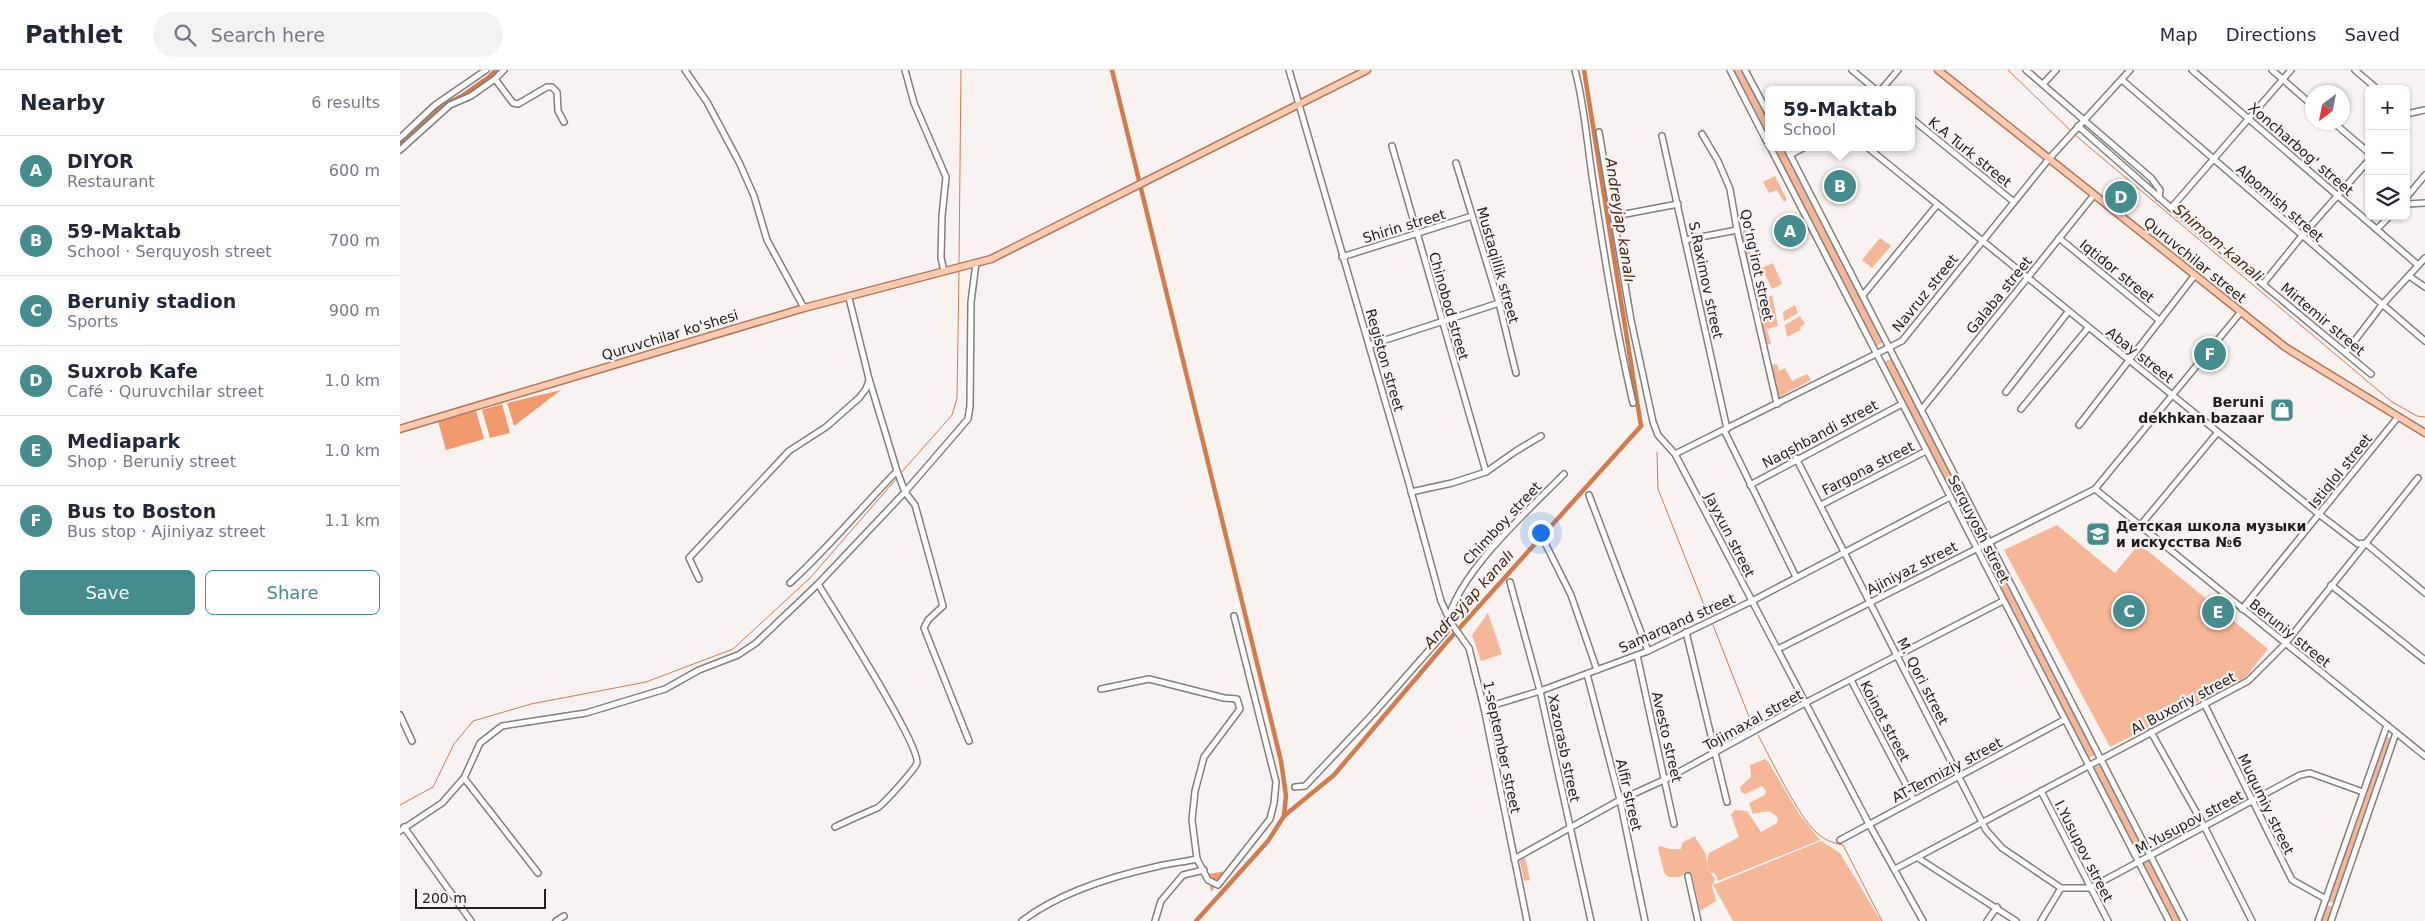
<!DOCTYPE html>
<html lang="en">
<head>
<meta charset="utf-8">
<style>
  body { margin:0; font-family:"DejaVu Sans",sans-serif; background:#f2f2f3; color:#1f2937 }
  .controls { position:absolute; right:15px; top:15px; display:grid; overflow:hidden; border-radius:8px; box-shadow:0 1px 4px #0004 }
  .controls button { width:45px; height:45px; display:grid; place-items:center; padding:0; border:0; border-bottom:1px solid #e0e1e3; background:#fff; color:#1f2937; font:25px sans-serif }
  .compass { position:absolute; left:1905px; top:15px; width:45px; height:45px; border-radius:50%; background:#fff; box-shadow:0 1px 4px #0004; rotate:212deg }
  .scale { position:absolute; left:15px; bottom:12px; width:131px; box-sizing:border-box; padding-left:5px; border:2px solid #201e1d; border-top:0; font-size:14px; line-height:18px; white-space:nowrap; color:#201e1d; -webkit-text-stroke:4px #f8f3f0; paint-order:stroke }
  .you { position:absolute; left:1140px; top:462px; width:18px; height:18px; margin:-12px; border:4px solid #fff; border-radius:50%; background:#1a73e8; box-shadow:0 0 0 8px #1a73e833 }
  .badge { display:grid; place-items:center; width:32px; height:32px; border-radius:50%; background:#448c8e; color:#fff; font-size:16px; font-weight:700 }
  .pin { position:absolute; translate:-50% -50%; border:2px solid #fff; box-shadow:0 1px 5px #0006 }
  .popup { position:absolute; left:1365px; top:16px; width:150px; height:65px; box-sizing:border-box; display:grid; place-content:center; border-radius:8px; background:#fff; filter:drop-shadow(0 1px 4px #0005); font-size:16px; white-space:nowrap; color:#747a83 }
  .popup b { font-size:19px; color:#1f2937 }
  .popup::after { content:''; position:absolute; left:50%; top:100%; margin-left:-10px; border:10px solid transparent; border-top-color:#fff }
  .list { margin:0; padding:0; list-style:none }
  h2 { display:flex; justify-content:space-between; align-items:center; height:65px; margin:0; padding:0 20px; font-size:21px }
  h2 small { font-size:16px; font-weight:400; color:#747a83 }
  .list li { display:grid; grid-template-columns:32px 1fr auto; gap:15px; align-items:center; box-sizing:border-box; height:70px; padding:0 20px; border-top:1px solid #e0e1e3 }
  .list b { display:block; font-size:19px; white-space:nowrap }
  .list p { margin:0; font-size:16px; white-space:nowrap; color:#747a83 }
  .list em { font-size:16px; font-style:normal; color:#747a83 }
  .actions { display:flex; gap:10px; padding:15px 20px }
  .actions a { flex:1; padding:11px 0; border:1px solid #448c8e; border-radius:8px; text-align:center; font-size:18px; color:#448c8e }
  .actions .main { background:#448c8e; color:#fff }
  .icon { flex:none; width:28px; height:28px; fill:none; stroke:currentColor; stroke-width:2; stroke-linecap:round; stroke-linejoin:round }
  .map { position:relative; flex:none; width:2025px; height:851px; overflow:hidden }
  header { display:flex; align-items:center; gap:30px; box-sizing:border-box; height:70px; padding:0 25px; background:#fff; border-bottom:1px solid #e0e1e3 }
  header strong { font-size:24px }
  nav { display:flex; gap:28px; margin-inline-start:auto; font-size:18px }
  .search { width:350px; height:45px; background:#f2f2f3; display:flex; align-items:center; gap:12px; box-sizing:border-box; padding:0 18px; border-radius:28px; color:#747a83; font-size:19px }
  main { display:flex }
  aside { flex:1; background:#fff }
  .map>svg:first-child { display:block }
</style>
</head>
<body>
<header>
<strong>Pathlet</strong>
<div class="search"><svg class="icon" aria-label="search" viewBox="0 0 24 24"><circle cx="10" cy="10" r="6"/><path d="M15 15l6 6"/></svg>Search here</div>
<nav><a>Map</a><a>Directions</a><a>Saved</a></nav>
</header>
<main>
<aside>
<h2>Nearby<small>6 results</small></h2>
<ul class="list">
<li><span class="badge">A</span><div><b>DIYOR</b><p>Restaurant</p></div><em>600 m</em></li>
<li><span class="badge">B</span><div><b>59-Maktab</b><p>School · Serquyosh street</p></div><em>700 m</em></li>
<li><span class="badge">C</span><div><b>Beruniy stadion</b><p>Sports</p></div><em>900 m</em></li>
<li><span class="badge">D</span><div><b>Suxrob Kafe</b><p>Café · Quruvchilar street</p></div><em>1.0 km</em></li>
<li><span class="badge">E</span><div><b>Mediapark</b><p>Shop · Beruniy street</p></div><em>1.0 km</em></li>
<li><span class="badge">F</span><div><b>Bus to Boston</b><p>Bus stop · Ajiniyaz street</p></div><em>1.1 km</em></li>
</ul>
<div class="actions"><a class="main">Save</a><a>Share</a></div>
</aside>
<div class="map">
<svg width="2025" height="851" viewBox="0 0 2025 851">
  <rect width="100%" height="100%" fill="#f8f3f0"/>
  <!-- green -->
  <g fill="#f5b797">
    <polygon points="1334,0 1342,0 1369,52 1369,68"/>
    <polygon points="1374,77 1382,77 1483,272 1477,276"/>
    <polygon points="1375,106 1387,130 1384,132 1377,120 1369,123 1363,112"/>
    <polygon points="1395,143 1408,165 1407,167 1393,147"/>
    <polygon points="1344,159 1349,164 1349,177 1354,192 1352,197 1348,195 1342,165"/>
    <polygon points="1480,168 1491,176 1472,198 1462,190"/>
    <polygon points="1373,193 1382,214 1372,219 1362,198"/>
    <polygon points="1372,225 1378,256 1367,259 1371,274 1366,275 1358,233"/>
    <polygon points="1395,235 1398,243 1384,251 1383,242"/>
    <polygon points="1400,246 1405,254 1400,257 1401,260 1387,267 1385,255"/>
    <polygon points="1492,288 1581,466 1576,469 1485,292"/>
    <polygon points="1377,294 1379,301 1385,298 1392,311 1407,304 1411,310 1379,327 1371,295"/>
    <polygon points="1657,455 1715,503 1739,474 1868,579 1845,608 1710,677 1604,480"/>
    <polygon points="1591,485 1695,685 1689,688 1586,488"/>
    <polygon points="1088,543 1102,584 1081,591 1072,565"/>
    <polygon points="1986,666 1991,669 1934,833 1928,831"/>
    <path d="M1365 689 1369 693 1399 744 1420 770 1318 811 1316 805 1310 801 1307 792 1309 783 1339 767 1331 745 1335 740 1347 741 1361 762 1377 753 1378 748C1369 738 1365 742 1353 744L1349 733 1365 725 1366 721 1362 716 1345 724 1341 722 1340 717 1351 707 1350 695Z"/>
    <polygon points="1700,695 1744,780 1738,783 1694,698"/>
    <path d="M1295 766C1297 772 1303 778 1305 783 1309 797 1306 795 1315 809L1312 816 1316 831 1300 841 1292 804 1287 802 1280 807H1268L1264 802 1258 778 1260 776 1270 779H1281L1282 773Z"/>
    <polygon points="1421,771 1440,783 1481,851 1333,851 1313,815"/>
    <polygon points="1125,787 1130,810 1124,811 1120,791"/>
    <polygon points="1749,789 1781,851 1772,851 1743,793"/>
    <polygon points="1926,834 1933,837 1928,851 1921,851"/>
  </g>
  <!-- forest -->
  <g fill="#f19a6d">
    <polygon points="161,320 114,356 107,333"/>
    <polygon points="102,334 110,363 90,368 82,340"/>
    <polygon points="76,341 84,369 46,380 38,351"/>
    <polygon points="827,801 811,822 808,804"/>
  </g>
  <g fill="none" stroke-linecap="round" stroke-linejoin="round">
    <!-- stream -->
    <g stroke="#d17c4f" stroke-width="1">
      <polyline points="1608,0 1672,62"/>
      <polyline points="1675,65 1992,332 2017,346 2025,347"/>
      <polyline points="559,194 561,0"/>
      <polyline points="1257,382 1258,419 1308,545"/>
      <polyline points="500,404 552,345 557,328 559,201"/>
      <polyline points="1313,555 1353,657"/>
      <path d="M1358 665C1371 689 1398 746 1416 762 1424 770 1433 773 1443 775L1482 851"/>
      <polyline points="0,735 33,717 54,674 73,651 131,634 246,612 333,579 410,508 498,407"/>
    </g>
    <!-- canal -->
    <g stroke="#d17c4f" stroke-width="4.5">
      <polyline points="712,0 881,691 886,726 884,745"/>
      <polyline points="0,73 38,38 62,26 89,7 96,0"/>
      <polyline points="796,851 868,771 884,746 934,705 1046,573 1241,356 1184,0"/>
    </g>
    <!-- minor casing -->
    <g stroke="#837f7c" stroke-width="8">
      <g id="minor">
        <polyline points="104,0 95,9 113,33 118,34 147,17 152,17 157,22 158,41 164,52"/>
        <polyline points="285,0 307,32 339,92 354,126 367,170 404,238"/>
        <polyline points="505,0 514,33 546,107 542,146 541,188 544,201"/>
        <polyline points="889,0 1008,410 1041,531 1051,553 1069,578 1084,638 1127,851"/>
        <path d="M1175 0C1185 37 1187 75 1193 112 1204 186 1216 260 1233 333"/>
        <polyline points="1330,0 1369,76"/>
        <polyline points="1345,0 1369,45"/>
        <polyline points="1452,0 1476,20"/>
        <polyline points="1626,0 1751,108 1760,120 1759,128"/>
        <polyline points="1792,0 2018,195"/>
        <polyline points="1872,0 1912,35"/>
        <polyline points="1955,0 1977,19"/>
        <polyline points="1722,10 2025,271"/>
        <polyline points="1643,14 1656,0"/>
        <polyline points="1481,20 1498,0"/>
        <polyline points="2006,44 2025,40"/>
        <polyline points="1511,48 1614,132"/>
        <polyline points="1933,52 1969,83"/>
        <polyline points="1678,56 1771,138 1971,304"/>
        <polyline points="1199,62 1231,250 1253,352 1258,365 1275,384 1469,754 1523,851"/>
        <polyline points="1302,64 1318,91 1330,119 1337,160 1377,334"/>
        <polyline points="1262,66 1327,359"/>
        <polyline points="0,68 35,35 86,0"/>
        <polyline points="992,76 1086,402"/>
        <polyline points="1370,77 1769,851"/>
        <polyline points="1386,77 1784,851"/>
        <polyline points="1467,77 1920,445 1958,474 1965,473 1969,476 2025,523"/>
        <polyline points="0,80 50,35 71,26 95,9"/>
        <polyline points="1390,85 1405,77"/>
        <polyline points="1056,93 1099,233 1116,303"/>
        <polyline points="2006,128 2025,105"/>
        <polyline points="2006,134 2025,133"/>
        <polyline points="1771,138 1891,0"/>
        <polyline points="1215,146 1278,134"/>
        <polyline points="1977,159 1990,146"/>
        <polyline points="1659,168 1760,251"/>
        <polyline points="1285,170 1337,160"/>
        <polyline points="942,187 1072,146"/>
        <polyline points="2009,206 2025,217"/>
        <polyline points="1863,214 1901,167 1969,90"/>
        <polyline points="1463,225 1537,135"/>
        <polyline points="970,275 1099,233"/>
        <polyline points="1946,282 1982,235 2025,188"/>
        <polyline points="1606,322 1668,242"/>
        <polyline points="1522,339 1694,125"/>
        <polyline points="1621,339 1688,258"/>
        <polyline points="1679,355 1795,205"/>
        <polyline points="1324,360 1396,507"/>
        <polyline points="1275,384 1502,271 1648,90 1730,0"/>
        <polyline points="1396,388 1586,760 1602,778 1661,818"/>
        <polyline points="497,401 505,422 515,435 543,536 528,550 524,558 569,671"/>
        <polyline points="1350,415 1502,334"/>
        <polyline points="1695,419 2025,686"/>
        <polyline points="1011,422 1052,413 1086,402 1116,381 1141,366"/>
        <polyline points="1189,425 1248,581"/>
        <polyline points="1421,435 1526,381"/>
        <polyline points="1739,457 1818,362"/>
        <polyline points="1145,473 1171,525 1197,600"/>
        <polyline points="299,509 289,488 389,381 426,357 459,328 466,319 469,310"/>
        <polyline points="1110,512 1140,621 1191,851"/>
        <path d="M390 513C428 478 461 438 497 401L469 309 449 228"/>
        <path d="M418 514C433 539 520 674 517 693 515 699 483 735 477 738 463 744 449 750 435 757"/>
        <polyline points="1931,515 2025,590"/>
        <polyline points="1842,539 1998,347"/>
        <polyline points="1286,562 1327,732"/>
        <polyline points="1378,579 1695,419 1840,243"/>
        <polyline points="1237,585 1274,754"/>
        <polyline points="1187,604 1220,730 1245,851"/>
        <polyline points="1451,610 1514,730"/>
        <polyline points="701,619 749,609 824,628 837,629 840,639 804,687 795,721 792,750 797,789 808,810 818,815 870,749 874,733 876,712 834,546"/>
        <polyline points="1804,633 1892,810 1926,829"/>
        <polyline points="1084,638 1140,621 1248,581 1352,531 1550,427"/>
        <polyline points="0,645 12,671"/>
        <polyline points="1751,662 1804,756 1852,851"/>
        <polyline points="64,708 138,803"/>
        <path d="M895 717 905 716 972 645 1046 561C1050 509 1128 441 1164 404"/>
        <polyline points="1641,721 1708,851"/>
        <polyline points="4,757 71,851"/>
        <polyline points="0,761 42,733 64,708 80,673 102,656 186,643 265,619 299,600 338,585 356,573 418,514 505,422 568,349 570,336 571,232 576,193"/>
        <polyline points="1440,770 1664,650"/>
        <polyline points="1518,788 1616,851"/>
        <polyline points="1114,789 1220,730 1266,709 1405,633 1603,531"/>
        <polyline points="1495,799 1848,611 1885,574 2018,408"/>
        <polyline points="1288,806 1298,851"/>
        <polyline points="1661,818 1690,818 1900,705 1910,703 1963,722"/>
        <polyline points="156,851 164,846"/>
        <path d="M622 851C660 822 713 806 759 796 771 793 784 792 797 789"/>
        <polyline points="755,851 761,831 783,805 804,800"/>
        <polyline points="1587,851 1597,837"/>
        <polyline points="1641,851 1661,818"/>
        <polyline points="1918,851 1987,655"/>
        <polyline points="1931,851 1996,663"/>
      </g>
    </g>
    <!-- major casing -->
    <g stroke="#b07759" stroke-width="9">
      <g id="major">
        <polyline points="1538,0 1885,277 2025,363"/>
        <polyline points="0,359 404,238 591,189 967,0"/>
      </g>
    </g>
    <!-- minor -->
    <use href="#minor" stroke="#fff" stroke-width="5"/>
    <!-- major -->
    <use href="#major" stroke="#fecaaf" stroke-width="6"/>
  </g>
  <!-- icons -->
  <defs>
    <g id="shop-square" transform="scale(1.25)"><rect x="-9" y="-9" width="18" height="18" rx="4" fill="#448c8e" stroke="#f8f3f0"/><path d="M-5-2.5h2.3a2.7 3.5 0 0 1 5.4 0H5L5.5 6h-11ZM-1.5-2.5h3a1.5 2.3 0 0 0-3 0Z" fill="#fff"/></g>
    <g id="school-square" transform="scale(1.25)"><rect x="-9" y="-9" width="18" height="18" rx="4" fill="#448c8e" stroke="#f8f3f0"/><path d="M0-5L7-2L0 1L-7-2ZM-4 1L0 2.5L4 1V4Q0 6-4 4Z" fill="#fff"/></g>
  </defs>
  <g fill-rule="evenodd">
    <use href="#shop-square" x="1882" y="340"/>
    <use href="#school-square" x="1698" y="464"/>
  </g>
  <g text-anchor="middle" dominant-baseline="central" stroke-width="4.5" stroke-linejoin="round" paint-order="stroke">
    <!-- street labels -->
    <g font-size="14" fill="#201e1d" stroke="#f8f3f0">
      <text transform="translate(1901 79) rotate(41)">Xoncharbog' street</text>
      <text transform="translate(1570 82) rotate(39)">K.A Turk street</text>
      <text transform="translate(1880 133) rotate(41)">Alpomish street</text>
      <text transform="translate(1004 156) rotate(-17)">Shirin street</text>
      <text transform="translate(1795 190) rotate(39)">Quruvchilar street</text>
      <text transform="translate(1098 195) rotate(74)">Mustaqillik street</text>
      <text transform="translate(1357 195) rotate(78)">Qo'ng'irot street</text>
      <text transform="translate(1717 201) rotate(39)">Iqtidor street</text>
      <text transform="translate(1306 210) rotate(78)">S.Raximov street</text>
      <text transform="translate(1525 223) rotate(-51)">Navruz street</text>
      <text transform="translate(1599 225) rotate(-51)">Galaba street</text>
      <text transform="translate(1049 236) rotate(74)">Chinobod street</text>
      <text transform="translate(1923 249) rotate(40)">Mirtemir street</text>
      <text transform="translate(270 265) rotate(-17)">Quruvchilar ko'shesi</text>
      <text transform="translate(1740 285) rotate(38)">Abay street</text>
      <text transform="translate(985 290) rotate(74)">Registon street</text>
      <text transform="translate(1420 364) rotate(-28)">Naqshbandi street</text>
      <text transform="translate(1468 398) rotate(-27)">Fargona street</text>
      <text transform="translate(1940 401) rotate(-51)">Istiqlol street</text>
      <text transform="translate(1102 453) rotate(-47)">Chimboy street</text>
      <text transform="translate(1579 459) rotate(63)">Serquyosh street</text>
      <text transform="translate(1330 465) rotate(63)">Jayxun street</text>
      <text transform="translate(1512 498) rotate(-27)">Ajiniyaz street</text>
      <text transform="translate(1277 553) rotate(-24)">Samarqand street</text>
      <text transform="translate(1890 563) rotate(39)">Beruniy street</text>
      <text transform="translate(1523 611) rotate(63)">M. Qori street</text>
      <text transform="translate(1783 633) rotate(-28)">Al Buxoriy street</text>
      <text transform="translate(1353 650) rotate(-29)">Tojimaxal street</text>
      <text transform="translate(1485 651) rotate(62)">Koinot street</text>
      <text transform="translate(1267 667) rotate(77)">Avesto street</text>
      <text transform="translate(1102 677) rotate(78)">1-september street</text>
      <text transform="translate(1164 678) rotate(78)">Xazorasb street</text>
      <text transform="translate(1547 700) rotate(-28)">AT-Termiziy street</text>
      <text transform="translate(1229 725) rotate(77)">Alfir street</text>
      <text transform="translate(1866 734) rotate(64)">Muqumiy street</text>
      <text transform="translate(1789 752) rotate(-28)">M.Yusupov street</text>
      <text transform="translate(1684 781) rotate(63)">I.Yusupov street</text>
    </g>
    <!-- poi labels -->
    <g font-size="14" font-weight="bold" fill="#201e1d" stroke="#f8f3f0" text-anchor="end">
      <text x="1864" y="332">Beruni<tspan x="1864" dy="16">dekhkan bazaar</tspan></text>
      <text x="1716" y="456" text-anchor="start">Детская школа музыки<tspan x="1716" dy="16">и искусства №6</tspan></text>
    </g>
    <!-- water labels -->
    <g font-size="15" font-style="italic" fill="#4a2714" stroke="#f8f3f0">
      <text transform="translate(1220 150) rotate(81)">Andreyjap kanalı</text>
      <text transform="translate(1818 173) rotate(40)">Shimom kanali</text>
      <text transform="translate(1069 529) rotate(-48)">Andreyjap kanalı</text>
    </g>
  </g>
</svg>
<div class="controls">
<button>+</button>
<button>−</button>
<button><svg class="icon" aria-label="layers" viewBox="0 0 24 24"><path d="M12 4l9 5-9 5-9-5zM3 14l9 5 9-5"/></svg></button>
</div>
<svg class="compass" viewBox="-18 -18 36 36"><path d="M0-13l5 13h-10z" fill="#e53935"/><path d="M0 13l5-13h-10z" fill="#747a83"/></svg>
<div class="scale">200 m</div>
<div class="you"></div>
<div class="pin badge" style="left:1390px;top:161px">A</div>
<div class="pin badge" style="left:1440px;top:116px">B</div>
<div class="popup"><b>59-Maktab</b>School</div>
<div class="pin badge" style="left:1729px;top:541px">C</div>
<div class="pin badge" style="left:1721px;top:127px">D</div>
<div class="pin badge" style="left:1818px;top:542px">E</div>
<div class="pin badge" style="left:1810px;top:284px">F</div>
</div>
</main>
</body>
</html>
